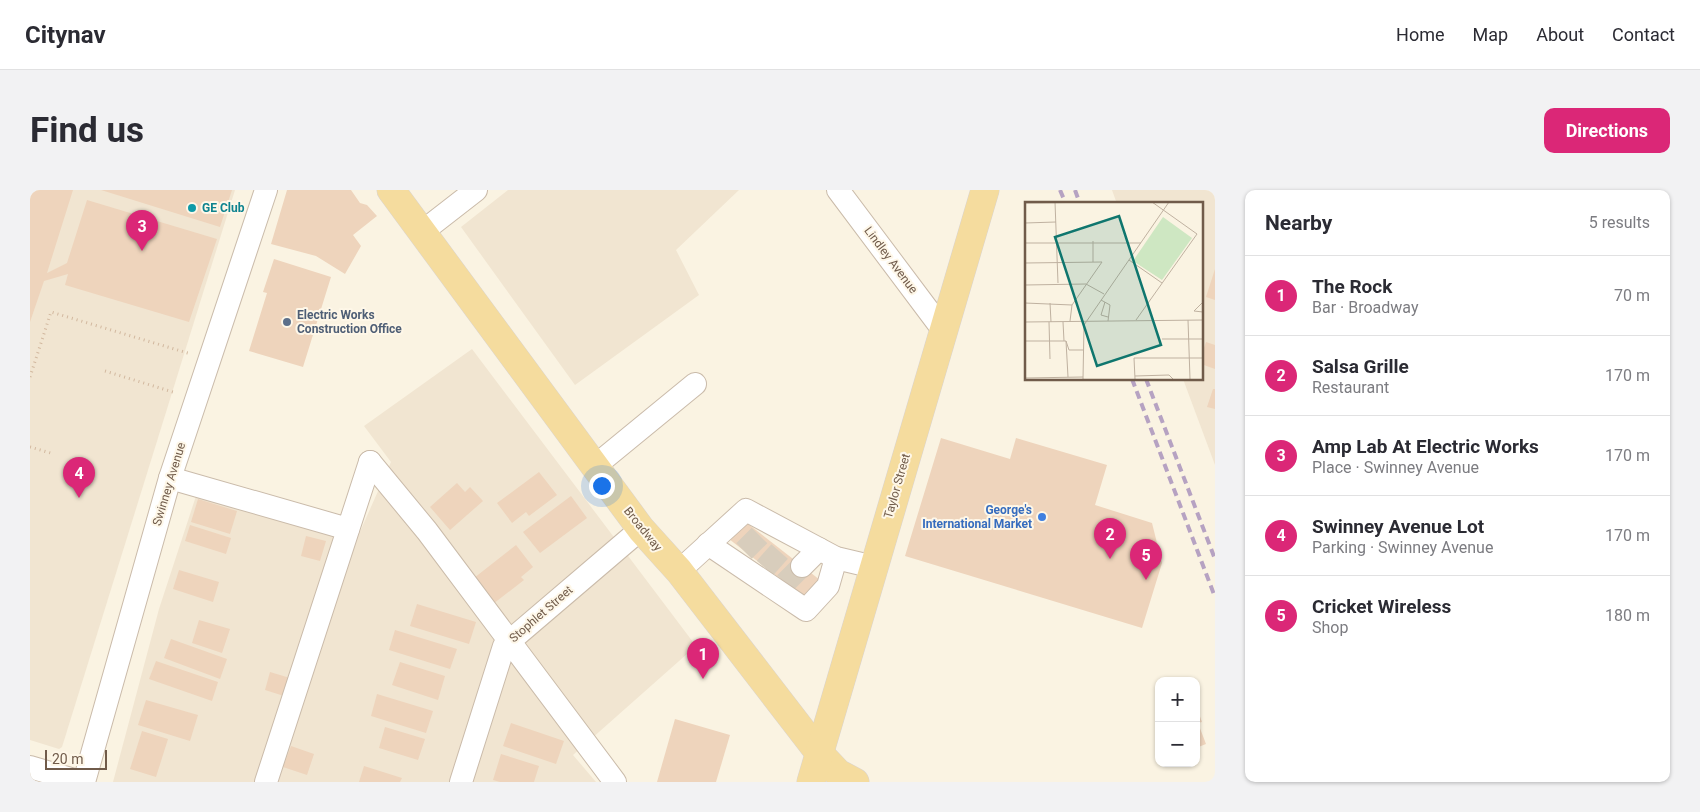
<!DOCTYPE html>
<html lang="en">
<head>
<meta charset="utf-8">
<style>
  body { margin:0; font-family:Roboto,sans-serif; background:#f2f2f3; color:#2b2b33 }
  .controls { position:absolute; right:15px; bottom:15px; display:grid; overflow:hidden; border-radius:10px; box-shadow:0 1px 4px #0004 }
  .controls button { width:45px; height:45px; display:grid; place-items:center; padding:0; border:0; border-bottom:1px solid #e1e1e2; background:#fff; color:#2b2b33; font:25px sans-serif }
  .scale { position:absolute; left:15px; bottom:12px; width:62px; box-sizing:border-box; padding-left:5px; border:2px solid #705b4a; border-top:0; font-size:14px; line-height:18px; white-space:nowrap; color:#705b4a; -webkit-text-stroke:4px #fef7e8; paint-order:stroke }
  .you { position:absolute; left:571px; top:295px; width:18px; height:18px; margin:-12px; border:4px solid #fff; border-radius:50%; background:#1a73e8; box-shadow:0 0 0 8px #1a73e833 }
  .badge { display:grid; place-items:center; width:32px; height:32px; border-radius:50%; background:#db2777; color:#fff; font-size:16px; font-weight:700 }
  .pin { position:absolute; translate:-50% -41px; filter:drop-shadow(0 1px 2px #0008) }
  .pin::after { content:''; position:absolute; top:26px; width:18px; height:15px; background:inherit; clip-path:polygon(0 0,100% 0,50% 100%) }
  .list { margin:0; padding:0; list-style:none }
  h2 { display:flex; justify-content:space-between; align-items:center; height:65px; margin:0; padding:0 20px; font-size:21px }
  h2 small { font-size:16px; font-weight:400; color:#7c7c81 }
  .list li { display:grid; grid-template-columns:32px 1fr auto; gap:15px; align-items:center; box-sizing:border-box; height:80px; padding:0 20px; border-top:1px solid #e1e1e2 }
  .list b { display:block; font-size:19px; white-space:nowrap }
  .list p { margin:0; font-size:16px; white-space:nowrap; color:#7c7c81 }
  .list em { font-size:16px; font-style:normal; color:#7c7c81 }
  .map { position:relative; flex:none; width:1185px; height:592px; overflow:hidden; border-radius:10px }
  header { display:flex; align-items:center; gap:30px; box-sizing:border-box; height:70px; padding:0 25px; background:#fff; border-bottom:1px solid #e1e1e2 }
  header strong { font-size:24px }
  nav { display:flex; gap:28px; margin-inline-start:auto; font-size:18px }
  .intro { display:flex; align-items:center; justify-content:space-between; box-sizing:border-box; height:120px; padding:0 30px }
  h1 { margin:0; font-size:35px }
  .button { padding:12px 22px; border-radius:10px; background:#db2777; color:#fff; font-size:18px; font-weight:700 }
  main { display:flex; gap:30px; padding:0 30px }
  aside { flex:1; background:#fff; border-radius:10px; box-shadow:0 1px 4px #0004 }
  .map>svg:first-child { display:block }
</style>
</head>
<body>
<header>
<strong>Citynav</strong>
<nav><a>Home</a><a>Map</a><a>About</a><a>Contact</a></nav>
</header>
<div class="intro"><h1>Find us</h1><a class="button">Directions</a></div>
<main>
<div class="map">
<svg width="1185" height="592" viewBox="0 0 1185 592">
  <rect width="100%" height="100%" fill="#faf3e2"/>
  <!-- residential -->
  <g fill="#f1e5d1">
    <polygon points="0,0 205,0 32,557 29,559 0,550"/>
    <polygon points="478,0 709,0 646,60 669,105 545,195 431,37"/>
    <polygon points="1082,0 1185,0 1185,275 1153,189 1171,189 1171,14 1087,14"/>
    <polygon points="442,159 666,456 543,565 566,592 83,592 129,419 166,306 325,353 361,272 334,236"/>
  </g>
  <!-- building -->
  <g fill="#eed4bc">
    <polygon points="0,0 43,0 17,83 37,73 57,10 187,49 159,132 35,95 38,84 14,91 0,132"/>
    <polygon points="71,0 202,0 190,37"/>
    <polygon points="257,0 321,0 330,13 337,15 347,26 323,45 331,56 315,84 286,66 241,54"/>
    <polygon points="244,69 301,87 273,177 219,161 237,103 233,102"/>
    <polygon points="1185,79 1185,110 1176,107"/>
    <polygon points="1176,152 1185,155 1185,179 1171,174 1171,167"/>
    <polygon points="1183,199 1185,199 1185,219 1177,217"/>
    <polygon points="911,248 980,269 986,248 1077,275 1065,315 1122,333 1132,373 1112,438 875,366"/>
    <polygon points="509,282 527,305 499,326 496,322 482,333 467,313"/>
    <polygon points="427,293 435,302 440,297 453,311 420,340 400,317"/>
    <polygon points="541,306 557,328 510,363 493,342"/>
    <polygon points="168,309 207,321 200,344 161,332"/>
    <polygon points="713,330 790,390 776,409 699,349"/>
    <polygon points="160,335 201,348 196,364 155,351"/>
    <polygon points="276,346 296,351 290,371 271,366"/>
    <polygon points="486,355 503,377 491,387 494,390 463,414 444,388"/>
    <polygon points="149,380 189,392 183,412 143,399"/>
    <polygon points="387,414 446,432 439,454 380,436"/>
    <polygon points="169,430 200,439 192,463 162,453"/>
    <polygon points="365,440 427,459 420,479 359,460"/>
    <polygon points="141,449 197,469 190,489 134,468"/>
    <polygon points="126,471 188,492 182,511 119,489"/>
    <polygon points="370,472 415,486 408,510 362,495"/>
    <polygon points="240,482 260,488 254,506 235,500"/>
    <polygon points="347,504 403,521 396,543 341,526"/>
    <polygon points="116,510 168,525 160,551 108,535"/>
    <polygon points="1168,521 1172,532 1168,533 1176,554 1166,558 1166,522"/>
    <polygon points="645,529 700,545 686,592 627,592"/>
    <polygon points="481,533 534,551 526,574 473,556"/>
    <polygon points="355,537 395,549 388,570 349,558"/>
    <polygon points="112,541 138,549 126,587 100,579"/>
    <polygon points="261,556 284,564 277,585 253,577"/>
    <polygon points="471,564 509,576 504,592 470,592 463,590"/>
    <polygon points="334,576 372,588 370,592 329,592"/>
  </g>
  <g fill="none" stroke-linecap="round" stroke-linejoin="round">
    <!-- minor-tunnel -->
    <g stroke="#d8cdbc" stroke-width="22" stroke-dasharray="22 11" stroke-linecap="butt">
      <polyline points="714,361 731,344"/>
      <polyline points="735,378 751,360"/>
      <polyline points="755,393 772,376"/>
    </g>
    <!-- minor casing -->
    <g stroke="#cabbaa" stroke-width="24">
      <g id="minor">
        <polyline points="808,0 913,140"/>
        <polyline points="392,42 446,0"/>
        <polyline points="340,272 397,341 585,592"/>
        <polyline points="565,276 665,194"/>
        <polyline points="140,288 318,339"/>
        <polyline points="678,354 776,420 798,396 806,368"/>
        <polyline points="772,376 789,359"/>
        <polyline points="649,381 716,320 806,368 844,377"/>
        <polyline points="0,577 51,592"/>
        <polyline points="54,592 140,288 236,0"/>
        <polyline points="236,592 340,272"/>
        <polyline points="431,592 474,456 611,339"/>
      </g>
    </g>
    <!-- major casing -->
    <g stroke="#dad4d0" stroke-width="29">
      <g id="major">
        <polyline points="361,0 611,339 649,381 790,564 808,583 825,592"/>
        <polyline points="781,592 955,0"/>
      </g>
    </g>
    <!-- path -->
    <g stroke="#d2b89f" stroke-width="3" stroke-dasharray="1 4" stroke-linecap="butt">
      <polyline points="75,181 146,203"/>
      <polyline points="0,187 21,122 161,164"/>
      <polyline points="0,257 24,264"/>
    </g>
    <!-- minor -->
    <use href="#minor" stroke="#fff" stroke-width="22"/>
    <!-- major -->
    <use href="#major" stroke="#f5dc9e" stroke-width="28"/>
    <!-- rail -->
    <g stroke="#b6a2c2" stroke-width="4" stroke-dasharray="8 5" stroke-linecap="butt">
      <polyline points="1030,0 1036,14"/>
      <polyline points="1045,0 1050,14"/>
      <polyline points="1102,189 1185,407"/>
      <polyline points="1116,189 1185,369"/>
    </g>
  </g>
  <!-- markers -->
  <circle fill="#0f9aa8" stroke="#fef7e8" stroke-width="2" cx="162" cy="18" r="5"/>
  <circle fill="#5c6f8a" stroke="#fef7e8" stroke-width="2" cx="257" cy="132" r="5"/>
  <circle fill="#3f7fe0" stroke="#fef7e8" stroke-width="2" cx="1012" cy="327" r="5"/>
  <g text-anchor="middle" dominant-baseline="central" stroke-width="4" stroke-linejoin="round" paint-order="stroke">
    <!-- culture labels -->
    <g font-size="12" font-weight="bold" fill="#0d838f" stroke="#fef7e8" text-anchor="start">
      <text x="172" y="18">GE Club</text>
    </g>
    <!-- street labels -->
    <g font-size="12" fill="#705b4a" stroke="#fef7e8">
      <text transform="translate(861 70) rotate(53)">Lindley Avenue</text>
      <text transform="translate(139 294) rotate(-73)">Swinney Avenue</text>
      <text transform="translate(867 296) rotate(-74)">Taylor Street</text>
      <text transform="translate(613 339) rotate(51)">Broadway</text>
      <text transform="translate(511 424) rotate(-41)">Stophlet Street</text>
    </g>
    <!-- service labels -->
    <g font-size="12" font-weight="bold" fill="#4e5e75" stroke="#fef7e8" text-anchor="start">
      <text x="267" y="125">Electric Works<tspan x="267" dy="14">Construction Office</tspan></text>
    </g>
    <!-- shop labels -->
    <g font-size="12" font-weight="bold" fill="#366cbe" stroke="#fef7e8" text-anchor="end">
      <text x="1002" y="320">George's<tspan x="1002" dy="14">International Market</tspan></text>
    </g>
  </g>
  <!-- overview -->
  <g transform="translate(995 12)">
    <rect width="178" height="178" fill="#faf3e2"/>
    <path d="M138 15 167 36 137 78 108 59Z" fill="#cee7c2"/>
    <path fill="none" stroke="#bfb1a0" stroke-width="1" d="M30 0 33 81M0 1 81 0M0 21 31 20M68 39V60M0 41H116M104 58 137 81M0 61 77 60M0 83 61 82 79 92M76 98 85 103 83 119M80 100 76 113 83 115M0 101 47 103M25 101 26 120M177 101 169 109 178 110M111 118 172 32 127 0M163 118 165 177M45 119 47 103 77 60M0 120 178 118M24 120 25 157M38 120 39 139M137 137H178M0 139H41M41 139 43 175M41 139 44 148H59M110 174 144 173 148 177M0 176 58 175M58 177 59 123 144 0M110 177 109 156H178"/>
    <path fill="#0f766e" fill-opacity="0.15" stroke="#0f766e" stroke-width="2.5" d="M94 14 136 143 72 164 30 35Z"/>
    <rect width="178" height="178" fill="none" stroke="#705b4a" stroke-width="2.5"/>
  </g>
</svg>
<div class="controls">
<button>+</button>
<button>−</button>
</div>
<div class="scale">20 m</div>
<div class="you"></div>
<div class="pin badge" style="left:673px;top:489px">1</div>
<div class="pin badge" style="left:1080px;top:369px">2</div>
<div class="pin badge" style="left:112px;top:61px">3</div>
<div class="pin badge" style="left:49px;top:308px">4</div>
<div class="pin badge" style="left:1116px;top:390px">5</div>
</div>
<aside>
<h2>Nearby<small>5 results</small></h2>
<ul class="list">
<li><span class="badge">1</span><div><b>The Rock</b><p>Bar · Broadway</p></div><em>70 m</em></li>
<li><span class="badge">2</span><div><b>Salsa Grille</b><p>Restaurant</p></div><em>170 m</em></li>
<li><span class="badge">3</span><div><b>Amp Lab At Electric Works</b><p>Place · Swinney Avenue</p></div><em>170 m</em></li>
<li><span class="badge">4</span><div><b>Swinney Avenue Lot</b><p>Parking · Swinney Avenue</p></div><em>170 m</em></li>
<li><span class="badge">5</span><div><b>Cricket Wireless</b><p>Shop</p></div><em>180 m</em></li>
</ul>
</aside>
</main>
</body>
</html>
